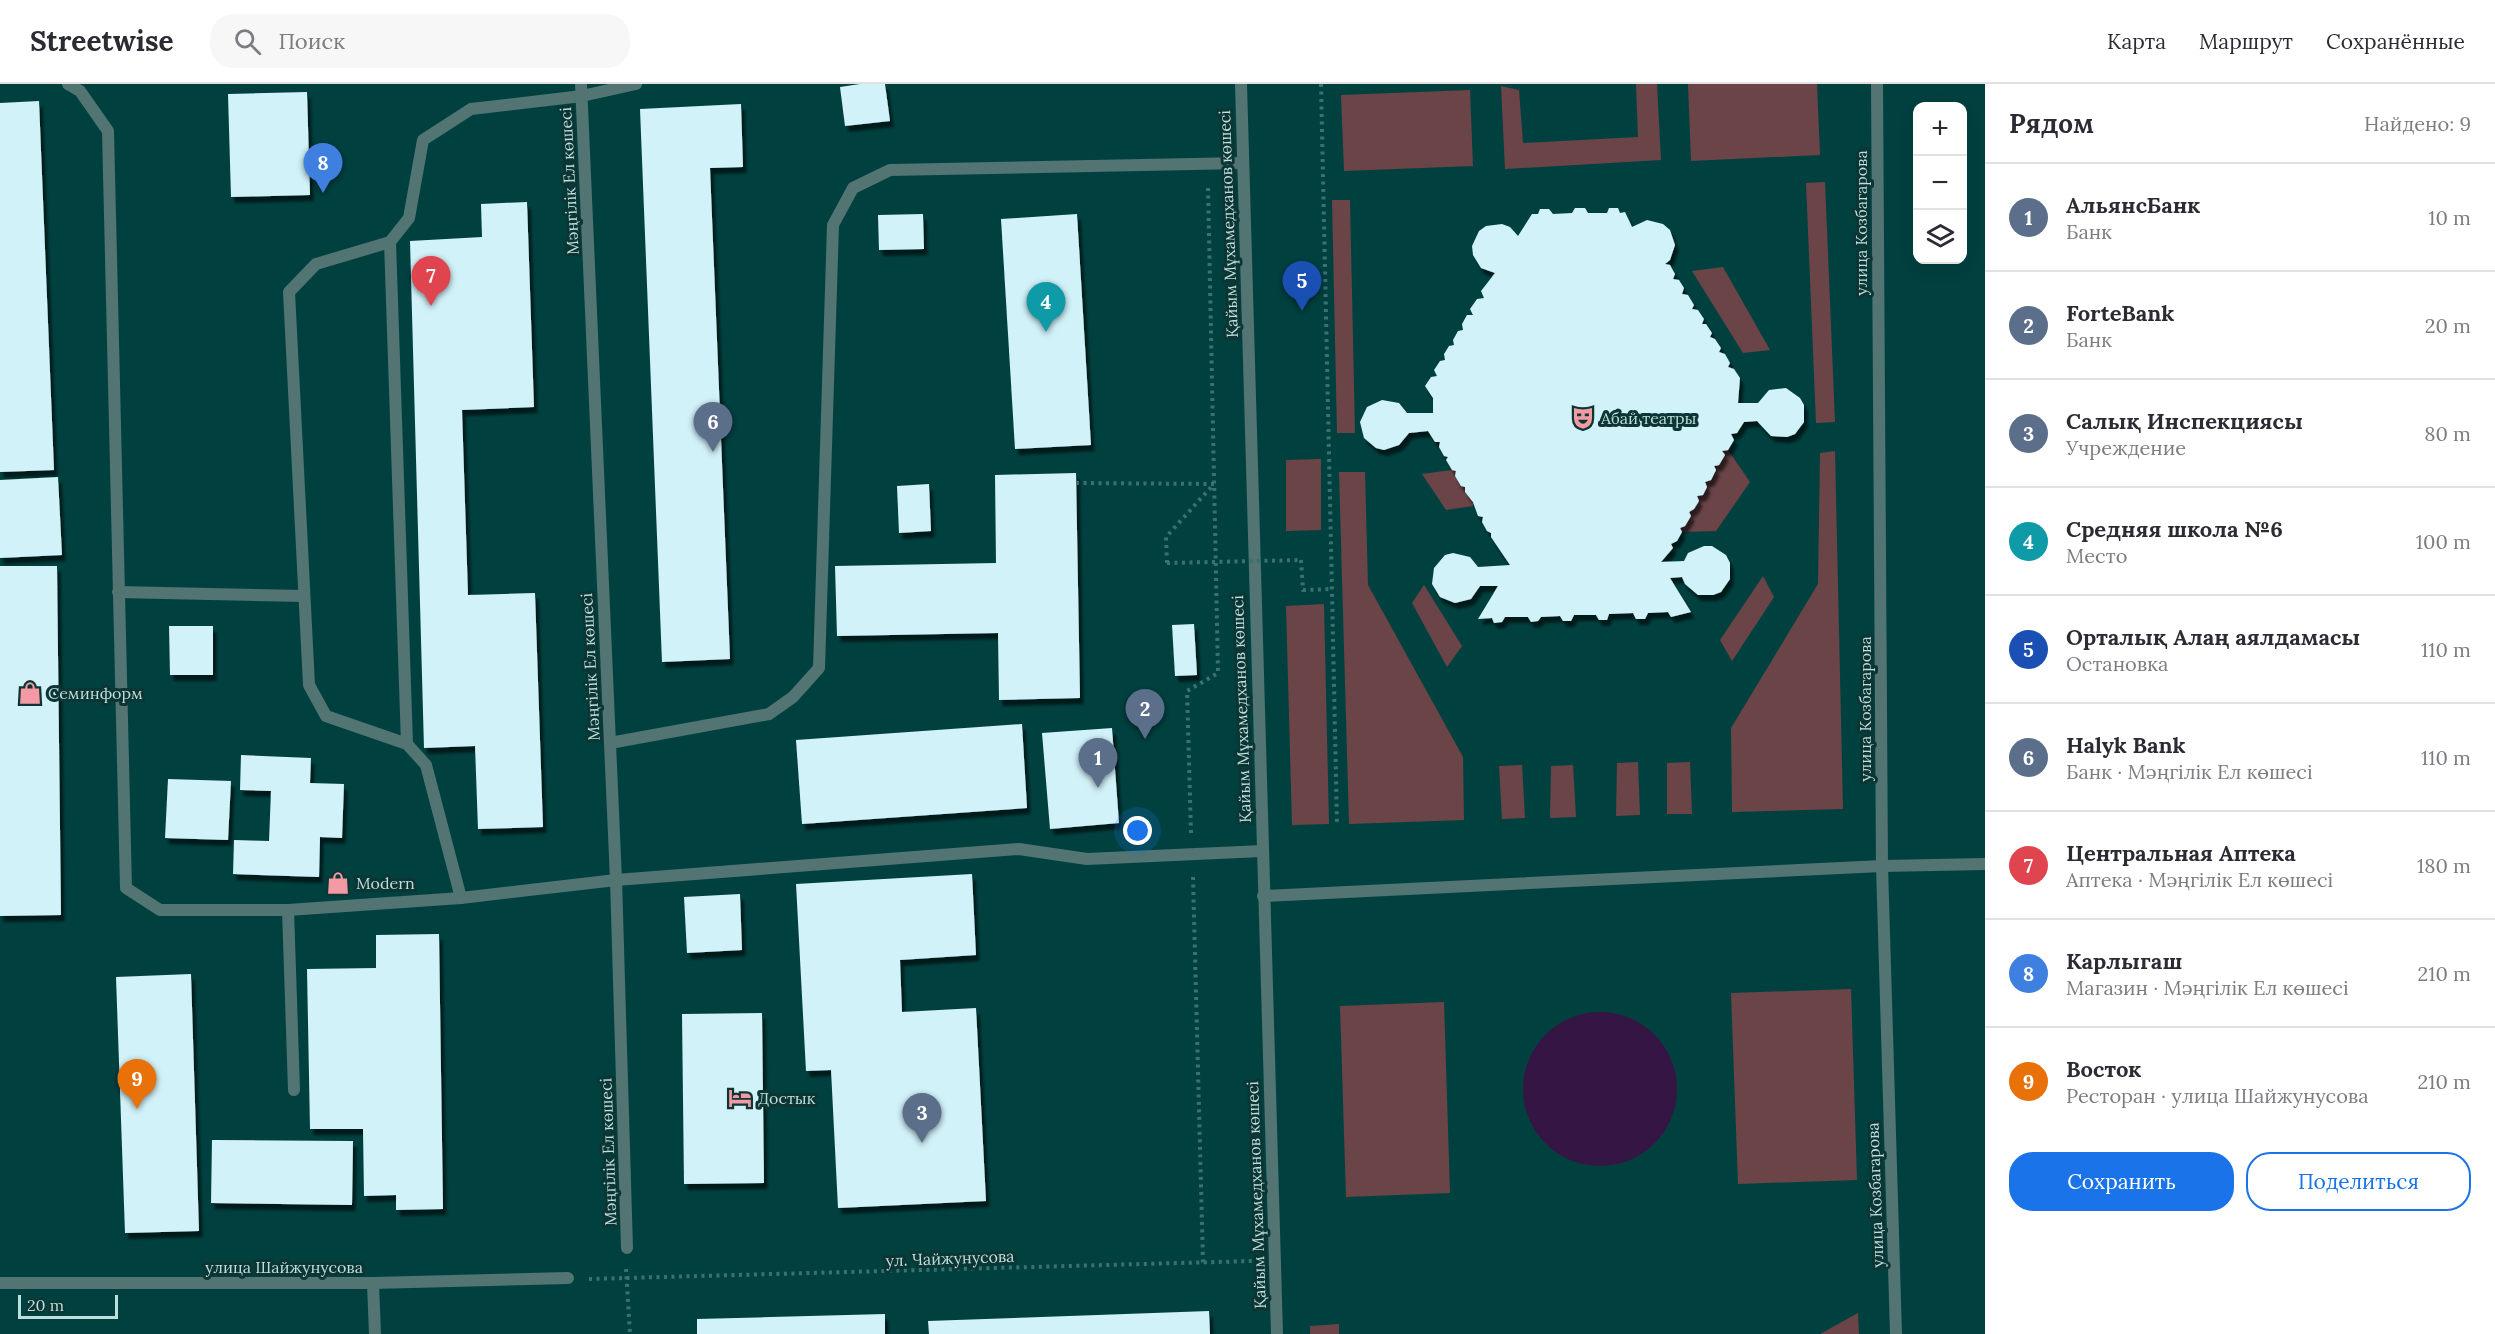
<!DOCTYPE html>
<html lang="ru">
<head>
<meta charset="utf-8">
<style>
  body { margin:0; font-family:Lora,serif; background:#f7f7f7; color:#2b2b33 }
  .controls { position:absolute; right:18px; top:18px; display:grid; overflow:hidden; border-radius:12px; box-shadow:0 6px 24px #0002 }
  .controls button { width:54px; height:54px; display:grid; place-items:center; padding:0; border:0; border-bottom:2px solid #e1e1e2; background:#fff; color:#2b2b33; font:30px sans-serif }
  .scale { position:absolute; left:18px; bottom:15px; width:100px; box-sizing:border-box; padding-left:6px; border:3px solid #bcdedd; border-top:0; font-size:16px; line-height:21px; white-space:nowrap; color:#bcdedd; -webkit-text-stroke:4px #0c3534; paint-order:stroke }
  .you { position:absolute; left:1138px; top:747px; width:21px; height:21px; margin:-15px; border:4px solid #fff; border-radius:50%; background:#1a73e8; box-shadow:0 0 0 9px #1a73e833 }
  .badge { display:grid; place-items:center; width:39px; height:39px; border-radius:50%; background:#1a73e8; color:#fff; font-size:20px; font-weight:700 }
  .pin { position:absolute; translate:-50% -50px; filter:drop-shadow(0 2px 3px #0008) }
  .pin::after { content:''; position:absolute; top:32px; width:21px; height:18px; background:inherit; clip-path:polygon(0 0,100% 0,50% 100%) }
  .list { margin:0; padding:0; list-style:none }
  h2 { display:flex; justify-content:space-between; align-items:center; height:78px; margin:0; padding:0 24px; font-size:26px }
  h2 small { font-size:20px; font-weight:400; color:#7c7c81 }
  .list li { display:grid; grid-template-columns:39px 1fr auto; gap:18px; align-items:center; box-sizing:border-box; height:108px; padding:0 24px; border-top:2px solid #e1e1e2 }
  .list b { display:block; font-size:22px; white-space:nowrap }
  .list p { margin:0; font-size:20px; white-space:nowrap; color:#7c7c81 }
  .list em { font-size:20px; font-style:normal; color:#7c7c81 }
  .actions { display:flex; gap:12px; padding:18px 24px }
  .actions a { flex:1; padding:14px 0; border:2px solid #1a73e8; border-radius:24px; text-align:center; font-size:21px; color:#1a73e8 }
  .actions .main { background:#1a73e8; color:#fff }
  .icon { flex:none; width:33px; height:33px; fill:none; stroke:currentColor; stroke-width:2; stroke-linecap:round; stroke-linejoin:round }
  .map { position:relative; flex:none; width:1985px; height:1250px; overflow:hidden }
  header { display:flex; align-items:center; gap:36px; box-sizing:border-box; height:84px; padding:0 30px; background:#fff; border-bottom:2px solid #e1e1e2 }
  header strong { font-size:28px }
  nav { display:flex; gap:33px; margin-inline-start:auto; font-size:21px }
  .search { width:420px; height:54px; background:#f7f7f7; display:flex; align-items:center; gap:15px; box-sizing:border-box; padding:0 21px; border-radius:24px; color:#7c7c81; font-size:22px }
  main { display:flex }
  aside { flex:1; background:#fff }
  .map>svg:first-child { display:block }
</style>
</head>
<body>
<header>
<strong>Streetwise</strong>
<div class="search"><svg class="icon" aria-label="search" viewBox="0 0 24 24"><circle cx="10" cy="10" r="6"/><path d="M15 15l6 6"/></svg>Поиск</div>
<nav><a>Карта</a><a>Маршрут</a><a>Сохранённые</a></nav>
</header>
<main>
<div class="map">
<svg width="1985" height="1250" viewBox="0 0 1985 1250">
  <defs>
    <filter id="shadow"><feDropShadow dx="3.5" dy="6" stdDeviation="1.5" flood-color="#0009"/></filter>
  </defs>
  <rect width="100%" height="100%" fill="#004140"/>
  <!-- green -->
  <g fill="#6b4448">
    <polygon points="1636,0 1657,0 1661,76 1505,85 1501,2 1519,6 1523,59 1638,53"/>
    <polygon points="1688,0 1817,0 1820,71 1691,77"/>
    <polygon points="1470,6 1473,82 1344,87 1341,11"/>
    <polygon points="1825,98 1835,338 1816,339 1806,99"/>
    <polygon points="1332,116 1350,116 1355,349 1337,349"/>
    <polygon points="1723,183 1770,266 1743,269 1692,187"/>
    <polygon points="1728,366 1750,398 1716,447 1682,448 1680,444 1685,442 1691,432 1689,428 1694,425 1699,417 1697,412 1703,411 1707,403 1705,398 1711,396 1716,386 1714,382 1719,381 1725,371 1722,367"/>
    <polygon points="1835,367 1843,725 1732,728 1731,644 1818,500 1820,369"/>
    <polygon points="1321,375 1321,446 1286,447 1286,376"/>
    <polygon points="1452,386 1456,387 1455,392 1461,402 1465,403 1465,408 1473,418 1473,422 1446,426 1422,390"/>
    <polygon points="1339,388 1365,388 1368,501 1463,673 1464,736 1349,740"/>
    <polygon points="1763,492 1774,513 1732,577 1720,556"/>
    <polygon points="1424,501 1462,562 1447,583 1412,519"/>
    <polygon points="1324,520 1329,740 1292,741 1286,522"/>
    <polygon points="1638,678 1640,731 1616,732 1617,679"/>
    <polygon points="1690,678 1692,730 1667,730 1667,679"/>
    <polygon points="1522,681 1525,734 1502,735 1499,682"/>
    <polygon points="1573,681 1576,733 1550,734 1551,682"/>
    <polygon points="1851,905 1857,1096 1738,1100 1731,909"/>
    <polygon points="1444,918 1450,1109 1346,1113 1340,922"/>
    <polygon points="1858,1229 1859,1250 1820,1250"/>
    <polygon points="1339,1240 1339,1250 1310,1250 1310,1242"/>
  </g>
  <!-- water -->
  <circle fill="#341543" cx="1600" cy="1005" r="77"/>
  <!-- building -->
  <g fill="#d1f2f9" filter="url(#shadow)">
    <polygon points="860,0 885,0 890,37 845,42 840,3"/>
    <polygon points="307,8 310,111 231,113 228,10"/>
    <polygon points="39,17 54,386 0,388 0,19"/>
    <polygon points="741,20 743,83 710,84 730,575 662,578 640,25"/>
    <polygon points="527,118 534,323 462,326 468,511 535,509 543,743 478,745 475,662 424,664 410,157 482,153 481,120"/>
    <polygon points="1575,124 1585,124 1588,129 1607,129 1609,124 1618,124 1620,129 1625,128 1632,143 1647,136 1663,140 1670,146 1675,161 1670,176 1665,180 1670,181 1675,190 1673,195 1679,196 1684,204 1682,210 1688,211 1694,221 1692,225 1698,226 1704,235 1702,240 1706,240 1712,249 1710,253 1715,255 1721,264 1719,268 1725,270 1730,279 1728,283 1734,285 1740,294 1738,319 1758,319 1769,306 1786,304 1800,314 1804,321 1804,338 1795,350 1787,353 1771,352 1757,337 1744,338 1737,349 1731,350 1734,356 1728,366 1722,367 1725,371 1719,381 1714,382 1716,386 1711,396 1705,398 1707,403 1703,411 1697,412 1699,417 1694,425 1689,428 1691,432 1685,442 1680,444 1682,448 1677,457 1671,460 1673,464 1661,478 1684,477 1688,469 1704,462 1712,462 1726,471 1730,479 1730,495 1721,508 1713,511 1698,511 1685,500 1682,493 1670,494 1691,528 1671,533 1668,528 1648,529 1645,535 1636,535 1633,529 1609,530 1607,536 1599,536 1596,531 1574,531 1571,537 1563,537 1560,532 1541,533 1538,537 1531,538 1528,533 1505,533 1502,538 1494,539 1492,534 1478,535 1498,502 1480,502 1471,515 1455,519 1440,513 1432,500 1434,484 1445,471 1453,469 1470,473 1478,483 1510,481 1491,453 1491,449 1487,447 1482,438 1483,433 1478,432 1473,418 1465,408 1465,403 1461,402 1455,392 1456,387 1452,386 1446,376 1448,373 1444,372 1439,363 1440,358 1435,358 1428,347 1409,349 1399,361 1384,366 1376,364 1364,354 1360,338 1367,323 1382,316 1399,319 1407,329 1433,329 1433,314 1425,302 1431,293 1437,292 1434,286 1440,277 1445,276 1444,270 1449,262 1454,261 1453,256 1458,247 1463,246 1462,240 1467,231 1473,231 1470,225 1477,215 1484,214 1481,207 1495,189 1481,184 1473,171 1472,162 1479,147 1486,142 1502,140 1510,143 1518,152 1532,130 1538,130 1540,125 1549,125 1553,130 1572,129"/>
    <polygon points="923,130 924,165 879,166 878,131"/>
    <polygon points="1077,130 1091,361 1015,365 1001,135"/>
    <polygon points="1076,389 1080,614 999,616 998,549 837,552 835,482 996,479 995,391"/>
    <polygon points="58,393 62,471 0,474 0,396"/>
    <polygon points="929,400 931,447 899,449 897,402"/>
    <polygon points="0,482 57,482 61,831 0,832"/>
    <polygon points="1194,540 1197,591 1175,592 1172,541"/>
    <polygon points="169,542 213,542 213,591 170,591"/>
    <polygon points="1022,640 1027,724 802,740 796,656"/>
    <polygon points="1112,644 1119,739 1050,745 1042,649"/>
    <polygon points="241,671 311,674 310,699 344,700 342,754 320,753 319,793 233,790 234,756 269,757 271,707 240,706"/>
    <polygon points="168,695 231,697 228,756 165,754"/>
    <polygon points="972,790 976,871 900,876 902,928 976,924 986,1117 838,1124 831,986 806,987 796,800"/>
    <polygon points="740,810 742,866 687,869 684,813"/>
    <polygon points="439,850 443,1125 396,1126 396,1111 364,1112 363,1045 310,1045 307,885 376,884 376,851"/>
    <polygon points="191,890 199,1147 125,1149 116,893"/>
    <polygon points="762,929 764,1099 684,1100 682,930"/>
    <polygon points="212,1056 353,1057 352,1121 211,1119"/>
    <polygon points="1209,1227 1210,1250 929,1250 928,1237"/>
    <polygon points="885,1230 885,1250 697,1250 697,1235"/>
  </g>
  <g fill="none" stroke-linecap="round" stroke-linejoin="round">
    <!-- path -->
    <g stroke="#3a7271" stroke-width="4" stroke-dasharray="3 4.5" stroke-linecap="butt">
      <polyline points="1321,0 1337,740"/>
      <polyline points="1076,399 1214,400 1166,453 1167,479"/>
      <polyline points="1301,476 1303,506 1332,505"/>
      <polyline points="1191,749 1187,607 1218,589 1208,102"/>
      <polyline points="1193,793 1203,1179"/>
      <polyline points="626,1185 630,1250"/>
      <polyline points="589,1195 1253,1177"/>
    </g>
    <!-- service -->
    <g stroke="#527473" stroke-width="12">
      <polyline points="68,0 80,7 108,47 126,804 160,826 288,826 461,814 616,796 1019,765 1087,775 1262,767"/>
      <polyline points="390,158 407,660"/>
      <polyline points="118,508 304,512"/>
      <polyline points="610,659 769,630 793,613 819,584 833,141 853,104 890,86 1243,79"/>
      <polyline points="461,814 426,681 407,660 326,632 309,601 289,208 316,180 390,158 409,134 423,56 471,25 582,12 636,0"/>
      <polyline points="288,826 294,1006"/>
      <polyline points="373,1199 375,1250"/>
    </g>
    <!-- pedestrian -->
    <polyline stroke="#527473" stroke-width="12" points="1263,812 1882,782"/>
    <!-- minor -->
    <g stroke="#527473" stroke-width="12">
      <polyline points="581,0 616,796 627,1164"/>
      <polyline points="1877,0 1882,782 1896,1250"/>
      <polyline points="1882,782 1985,780"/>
      <polyline points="0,1199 373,1199 568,1194"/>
    </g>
    <!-- tertiary -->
    <polyline stroke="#527473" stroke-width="12" points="1241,0 1277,1250"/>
    <!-- path-bridge -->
    <polyline stroke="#3a7271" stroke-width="4" stroke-dasharray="3 4.5" stroke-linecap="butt" points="1167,479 1301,476"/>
  </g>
  <!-- icons -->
  <defs>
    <g id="theatre-bare" transform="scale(1.8)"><path d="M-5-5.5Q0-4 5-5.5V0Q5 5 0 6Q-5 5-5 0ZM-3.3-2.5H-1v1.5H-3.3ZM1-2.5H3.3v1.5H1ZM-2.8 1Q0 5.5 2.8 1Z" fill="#f49aa4" stroke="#0c3534" stroke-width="2.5" paint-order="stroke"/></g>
    <g id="shop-bare" transform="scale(1.8)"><path d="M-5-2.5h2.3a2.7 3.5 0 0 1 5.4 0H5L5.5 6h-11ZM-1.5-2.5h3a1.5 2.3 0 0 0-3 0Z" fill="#f49aa4" stroke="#0c3534" stroke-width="2.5" paint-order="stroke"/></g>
    <g id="hotel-bare" transform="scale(1.8)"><path d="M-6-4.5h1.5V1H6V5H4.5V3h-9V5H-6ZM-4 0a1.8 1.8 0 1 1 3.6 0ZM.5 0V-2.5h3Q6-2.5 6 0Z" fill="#f49aa4" stroke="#0c3534" stroke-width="2.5" paint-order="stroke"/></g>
  </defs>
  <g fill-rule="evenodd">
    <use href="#theatre-bare" x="1583" y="334"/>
    <use href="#shop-bare" x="30" y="609"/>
    <use href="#shop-bare" x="338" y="799"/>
    <use href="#hotel-bare" x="740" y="1014"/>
  </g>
  <g text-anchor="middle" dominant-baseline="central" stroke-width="6" stroke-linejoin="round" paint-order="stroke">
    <!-- street labels -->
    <g font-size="16" fill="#bcdedd" stroke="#0c3534">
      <text transform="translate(569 97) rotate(-93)">Мәңгілік Ел көшесі</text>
      <text transform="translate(1861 139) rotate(-90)">улица Козбагарова</text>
      <text transform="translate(1228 140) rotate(-92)">Қайым Мұхамедханов көшесі</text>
      <text transform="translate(590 583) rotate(-93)">Мәңгілік Ел көшесі</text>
      <text transform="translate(1241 625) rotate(-92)">Қайым Мұхамедханов көшесі</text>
      <text transform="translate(1865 625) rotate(-90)">улица Козбагарова</text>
      <text transform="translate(608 1068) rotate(-92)">Мәңгілік Ел көшесі</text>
      <text transform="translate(1256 1111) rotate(-92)">Қайым Мұхамедханов көшесі</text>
      <text transform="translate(1875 1111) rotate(-92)">улица Козбагарова</text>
      <text transform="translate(950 1174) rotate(-2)">ул. Чайжунусова</text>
      <text x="284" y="1183">улица Шайжунусова</text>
    </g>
    <!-- poi labels -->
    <g font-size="16" fill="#bcdedd" stroke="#0c3534" text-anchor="start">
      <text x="1601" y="334">Абай театры</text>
      <text x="48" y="609">Семинформ</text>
      <text x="356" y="799">Modern</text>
      <text x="758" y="1014">Достык</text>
    </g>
  </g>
</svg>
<div class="controls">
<button>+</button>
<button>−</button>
<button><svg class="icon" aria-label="layers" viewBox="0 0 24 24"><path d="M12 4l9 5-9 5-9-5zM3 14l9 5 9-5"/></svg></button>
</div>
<div class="scale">20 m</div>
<div class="you"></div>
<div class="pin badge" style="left:1098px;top:704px;background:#5c6f8a">1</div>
<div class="pin badge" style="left:1145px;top:655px;background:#5c6f8a">2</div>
<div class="pin badge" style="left:922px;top:1059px;background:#5c6f8a">3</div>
<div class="pin badge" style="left:1046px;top:248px;background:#0f9aa8">4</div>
<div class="pin badge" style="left:1302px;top:227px;background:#1a4fb4">5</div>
<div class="pin badge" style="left:713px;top:368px;background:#5c6f8a">6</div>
<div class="pin badge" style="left:431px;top:222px;background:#e0444e">7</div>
<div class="pin badge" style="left:323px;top:109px;background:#3f7fe0">8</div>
<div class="pin badge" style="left:137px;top:1025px;background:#e8710a">9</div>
</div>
<aside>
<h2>Рядом<small>Найдено: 9</small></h2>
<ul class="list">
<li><span class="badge" style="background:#5c6f8a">1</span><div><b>АльянсБанк</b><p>Банк</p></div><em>10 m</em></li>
<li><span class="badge" style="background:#5c6f8a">2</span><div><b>ForteBank</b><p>Банк</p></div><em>20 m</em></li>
<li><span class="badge" style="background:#5c6f8a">3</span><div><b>Салық Инспекциясы</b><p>Учреждение</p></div><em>80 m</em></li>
<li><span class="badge" style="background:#0f9aa8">4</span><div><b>Средняя школа №6</b><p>Место</p></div><em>100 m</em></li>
<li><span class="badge" style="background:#1a4fb4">5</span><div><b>Орталық Алаң аялдамасы</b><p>Остановка</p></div><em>110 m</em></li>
<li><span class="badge" style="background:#5c6f8a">6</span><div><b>Halyk Bank</b><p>Банк · Мәңгілік Ел көшесі</p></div><em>110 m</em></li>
<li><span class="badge" style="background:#e0444e">7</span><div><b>Центральная Аптека</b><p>Аптека · Мәңгілік Ел көшесі</p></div><em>180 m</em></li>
<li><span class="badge" style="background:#3f7fe0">8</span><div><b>Карлыгаш</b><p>Магазин · Мәңгілік Ел көшесі</p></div><em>210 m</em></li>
<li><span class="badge" style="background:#e8710a">9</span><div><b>Восток</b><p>Ресторан · улица Шайжунусова</p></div><em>210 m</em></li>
</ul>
<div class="actions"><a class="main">Сохранить</a><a>Поделиться</a></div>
</aside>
</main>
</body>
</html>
